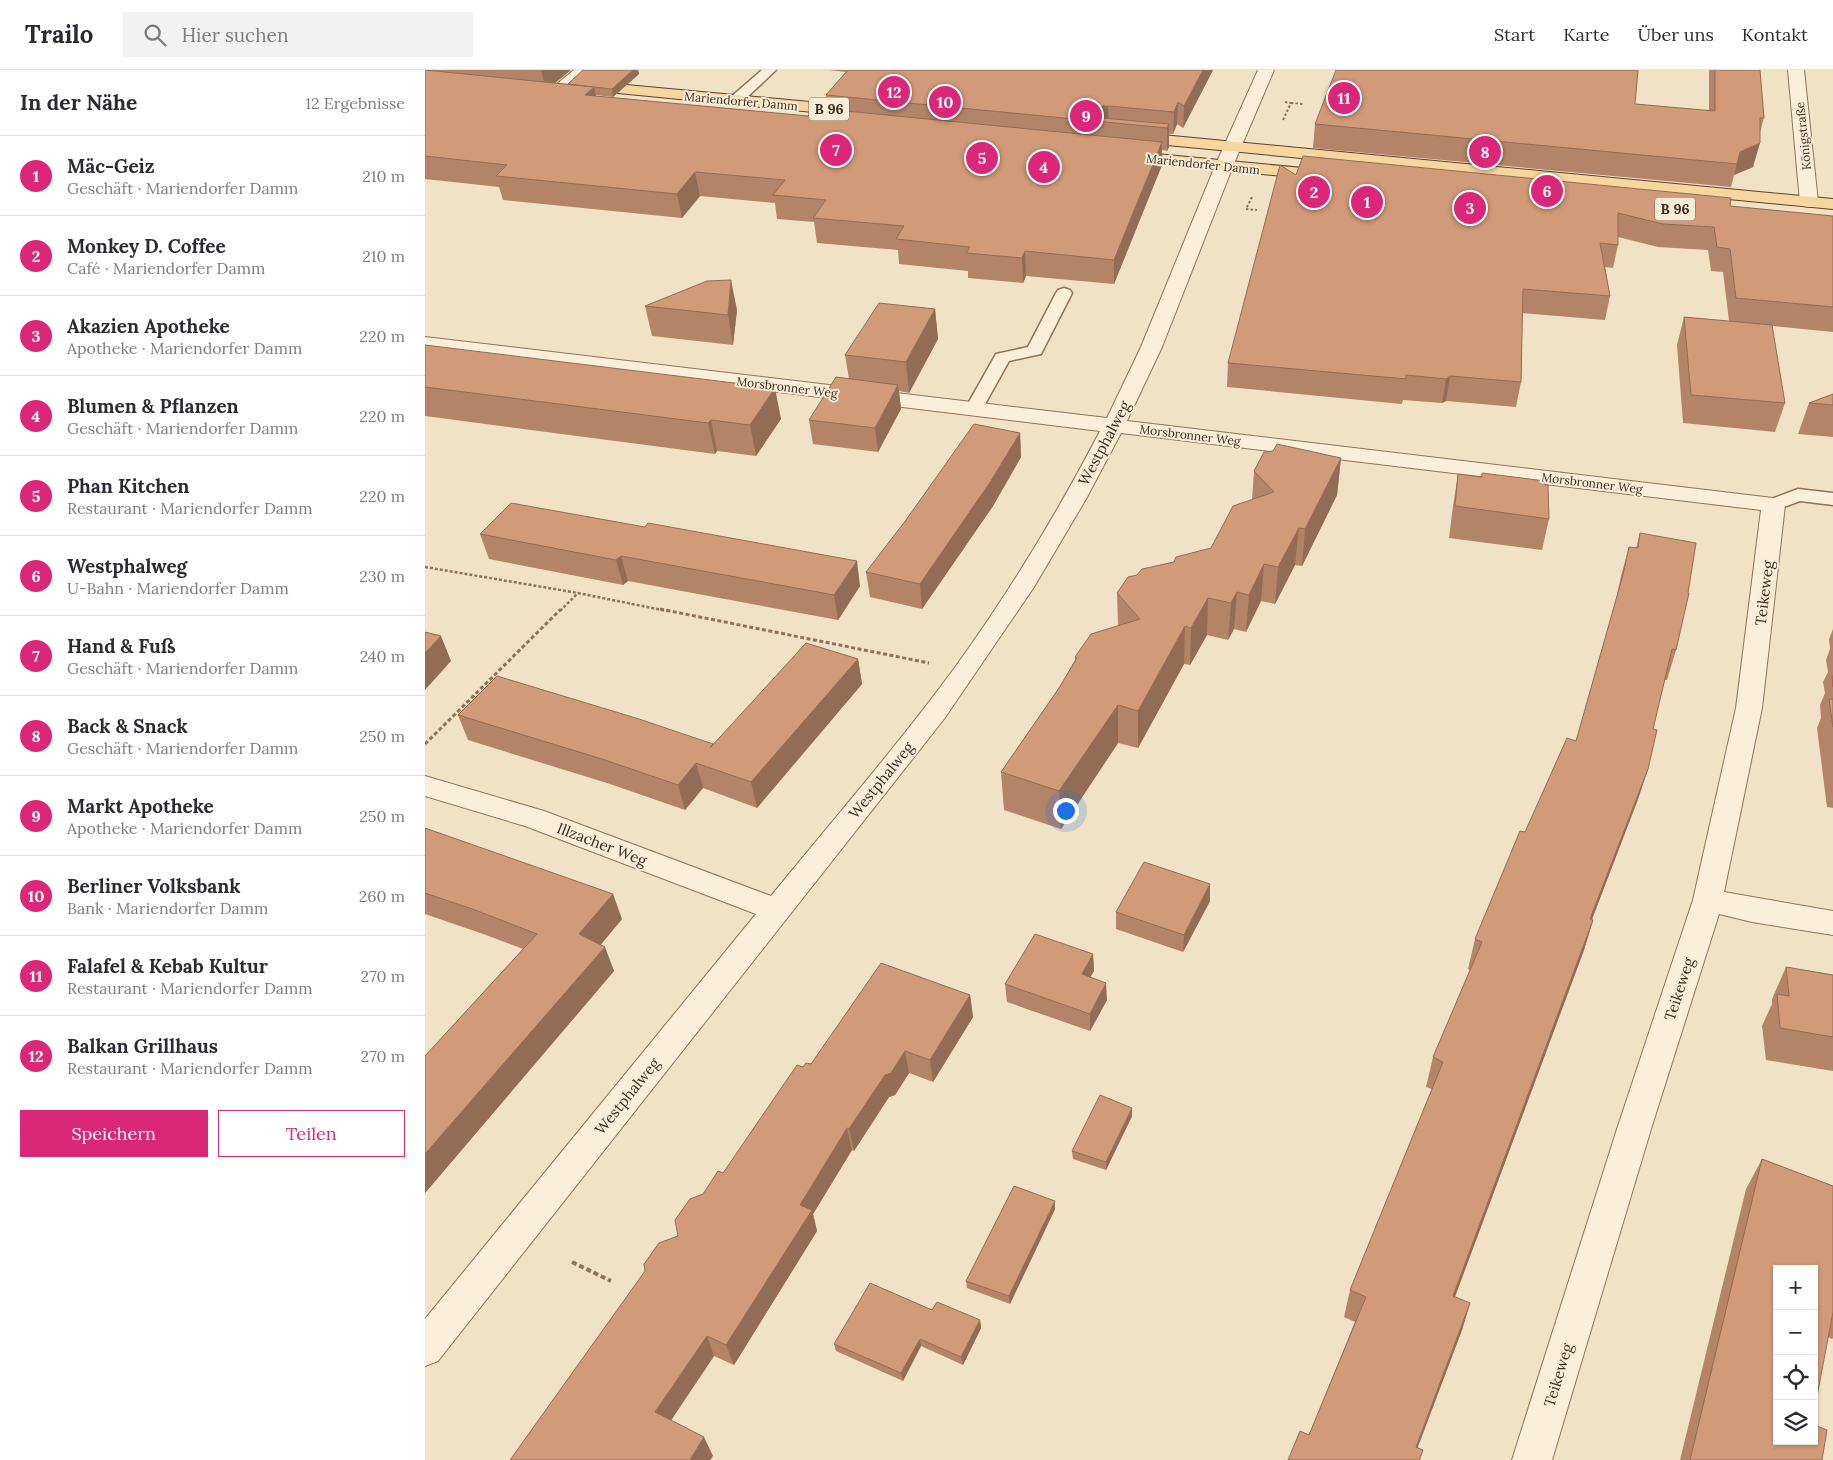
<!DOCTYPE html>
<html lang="de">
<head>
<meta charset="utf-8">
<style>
  body { margin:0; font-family:Lora,serif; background:#f2f2f3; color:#2b2b33 }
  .controls { position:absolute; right:15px; bottom:15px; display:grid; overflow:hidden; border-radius:0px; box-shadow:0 1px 4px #0004 }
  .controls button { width:45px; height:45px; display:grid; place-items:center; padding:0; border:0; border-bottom:1px solid #e1e1e2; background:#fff; color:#2b2b33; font:25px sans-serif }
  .you { position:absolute; left:640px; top:740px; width:18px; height:18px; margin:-12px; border:4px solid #fff; border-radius:50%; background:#1a73e8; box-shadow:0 0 0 8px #1a73e833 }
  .badge { display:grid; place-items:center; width:32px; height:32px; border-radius:50%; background:#db2777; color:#fff; font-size:16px; font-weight:700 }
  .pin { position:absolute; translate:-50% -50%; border:2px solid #fff; box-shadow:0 1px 5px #0006 }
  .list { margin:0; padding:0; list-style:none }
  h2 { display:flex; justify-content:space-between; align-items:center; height:65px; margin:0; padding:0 20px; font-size:21px }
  h2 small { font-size:16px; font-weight:400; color:#7c7c81 }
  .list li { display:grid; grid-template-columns:32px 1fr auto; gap:15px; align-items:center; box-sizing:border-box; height:80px; padding:0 20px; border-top:1px solid #e1e1e2 }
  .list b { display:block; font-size:19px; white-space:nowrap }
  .list p { margin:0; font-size:16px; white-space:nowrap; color:#7c7c81 }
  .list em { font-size:16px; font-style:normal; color:#7c7c81 }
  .actions { display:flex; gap:10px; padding:15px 20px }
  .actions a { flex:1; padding:11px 0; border:1px solid #db2777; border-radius:0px; text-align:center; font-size:18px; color:#db2777 }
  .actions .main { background:#db2777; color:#fff }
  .icon { flex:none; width:28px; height:28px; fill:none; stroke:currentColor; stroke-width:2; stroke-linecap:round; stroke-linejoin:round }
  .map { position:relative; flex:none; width:1408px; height:1390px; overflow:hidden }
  header { display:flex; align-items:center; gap:30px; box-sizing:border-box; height:70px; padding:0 25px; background:#fff; border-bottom:1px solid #e1e1e2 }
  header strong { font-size:24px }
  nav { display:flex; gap:28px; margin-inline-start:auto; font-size:18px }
  .search { width:350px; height:45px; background:#f2f2f3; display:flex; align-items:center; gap:12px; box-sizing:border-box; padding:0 18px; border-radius:0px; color:#7c7c81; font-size:19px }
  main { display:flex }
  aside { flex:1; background:#fff }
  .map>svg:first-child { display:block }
</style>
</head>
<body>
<header>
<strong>Trailo</strong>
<div class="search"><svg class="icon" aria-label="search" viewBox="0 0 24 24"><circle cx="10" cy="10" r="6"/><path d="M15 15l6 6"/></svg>Hier suchen</div>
<nav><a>Start</a><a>Karte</a><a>Über uns</a><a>Kontakt</a></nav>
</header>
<main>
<aside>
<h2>In der Nähe<small>12 Ergebnisse</small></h2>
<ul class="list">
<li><span class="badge">1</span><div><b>Mäc-Geiz</b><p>Geschäft · Mariendorfer Damm</p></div><em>210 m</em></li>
<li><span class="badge">2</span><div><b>Monkey D. Coffee</b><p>Café · Mariendorfer Damm</p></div><em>210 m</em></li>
<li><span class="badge">3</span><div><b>Akazien Apotheke</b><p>Apotheke · Mariendorfer Damm</p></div><em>220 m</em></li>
<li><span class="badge">4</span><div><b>Blumen &amp; Pflanzen</b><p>Geschäft · Mariendorfer Damm</p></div><em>220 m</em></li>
<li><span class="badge">5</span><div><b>Phan Kitchen</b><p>Restaurant · Mariendorfer Damm</p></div><em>220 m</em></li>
<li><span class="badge">6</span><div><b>Westphalweg</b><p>U-Bahn · Mariendorfer Damm</p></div><em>230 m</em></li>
<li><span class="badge">7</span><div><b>Hand &amp; Fuß</b><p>Geschäft · Mariendorfer Damm</p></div><em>240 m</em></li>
<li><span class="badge">8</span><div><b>Back &amp; Snack</b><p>Geschäft · Mariendorfer Damm</p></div><em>250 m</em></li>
<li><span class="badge">9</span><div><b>Markt Apotheke</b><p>Apotheke · Mariendorfer Damm</p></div><em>250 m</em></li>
<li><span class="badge">10</span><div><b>Berliner Volksbank</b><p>Bank · Mariendorfer Damm</p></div><em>260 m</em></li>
<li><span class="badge">11</span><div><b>Falafel &amp; Kebab Kultur</b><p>Restaurant · Mariendorfer Damm</p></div><em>270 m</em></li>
<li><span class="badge">12</span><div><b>Balkan Grillhaus</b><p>Restaurant · Mariendorfer Damm</p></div><em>270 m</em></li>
</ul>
<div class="actions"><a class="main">Speichern</a><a>Teilen</a></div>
</aside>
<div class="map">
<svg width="1408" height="1390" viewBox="0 0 1408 1390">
  <rect width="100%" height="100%" fill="#f1e2c5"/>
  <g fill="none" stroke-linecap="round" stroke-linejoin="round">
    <!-- service casing -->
    <g stroke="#8e735a" stroke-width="3">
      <g id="service">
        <polygon points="337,0 351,0 316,33 306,33 304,30 306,27"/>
        <polygon points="639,218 645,220 647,223 616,284 584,291 555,343 549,344 543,343 540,339 571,284 603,277 631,223 633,220"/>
        <polygon points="1373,419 1408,423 1408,435 1375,431 1348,441 1341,439 1339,435 1341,431"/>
      </g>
    </g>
    <!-- minor casing -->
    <g stroke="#8e735a" stroke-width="2">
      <g id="minor">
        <polygon points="149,0 167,0 130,31 118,31 116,28 118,25"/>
        <polygon points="1363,0 1379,0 1393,132 1390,136 1384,137 1378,136 1375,132"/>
        <path d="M799 91 805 92 808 96 737 277 702 351 1348 428 1356 430 1360 435 1337 638 1299 822 1408 841V865L1327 852 1294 844 1226 1059 1127 1390H1087L1192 1059 1268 830 1311 638 1336 440 696 363 661 429 609 517 519 649 13 1291 0 1296V1249L331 844 100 756 0 726V706L119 741 346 826C408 750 473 675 531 596 585 521 633 442 675 361L0 279V267L682 348 716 277 790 96 793 92Z"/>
      </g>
    </g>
    <!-- tertiary casing -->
    <g stroke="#8e735a" stroke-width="2">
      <polygon id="tertiary" points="833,0 849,0 808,96 805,100 799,101 793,100 790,96"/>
    </g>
    <!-- primary casing -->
    <g stroke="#5b412e" stroke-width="2">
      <g id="primary">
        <polygon points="158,11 439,37 445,38 447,42 445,46 439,47 152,19 150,16 152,13"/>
        <polygon points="706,62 1408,129 1408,139 700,71 698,67 700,63"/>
        <polygon points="700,81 909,101 915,102 918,106 915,110 909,111 694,90 691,86 694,82"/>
      </g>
    </g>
    <!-- path-far3 -->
    <g stroke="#8e735a" stroke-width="2" stroke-dasharray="2.5 2" stroke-linecap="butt">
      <polyline points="866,33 878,34"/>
      <polyline points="858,50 866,33 860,32"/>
      <polyline points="827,127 821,139 832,140"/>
    </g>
    <!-- path-far2 -->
    <g stroke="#8e735a" stroke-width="2.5" stroke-dasharray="3 2" stroke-linecap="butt">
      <polyline points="0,497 153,523 242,541"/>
      <polyline points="135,541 153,523"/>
    </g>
    <!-- path-far1 -->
    <g stroke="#8e735a" stroke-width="3" stroke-dasharray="4 2.5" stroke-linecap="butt">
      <polyline points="235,539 504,593"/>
      <polyline points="0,674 136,539"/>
    </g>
    <!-- path -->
    <polyline stroke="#8e735a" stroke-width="4" stroke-dasharray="5 3" stroke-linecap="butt" points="147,1192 186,1211"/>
    <!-- service -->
    <use href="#service" fill="#fbefda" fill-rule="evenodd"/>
    <!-- minor -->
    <use href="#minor" fill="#fbefda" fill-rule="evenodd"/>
    <!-- tertiary -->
    <use href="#tertiary" fill="#fbefda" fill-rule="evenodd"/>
    <!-- primary -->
    <use href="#primary" fill="#f6d69c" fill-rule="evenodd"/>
  </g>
  <!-- wall -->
  <g fill="#b48468">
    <polygon points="0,0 146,0 130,13 143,14 158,0 213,0 214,4 188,27 171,25 171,26 383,46 403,39 401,25 421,2 403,0 788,0 758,58 752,54 748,64 744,64 744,77 742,81 737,80 737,95 689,214 601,206 598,213 543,208 543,201 474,194 473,180 392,173 389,152 352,149 350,133 275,126 257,148 78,130 74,117 0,109"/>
    <polygon points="1284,0 1335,0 1339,48 1335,62 1328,97 1309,105 1306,117 888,78 890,54 1210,34 1284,41"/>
    <polygon points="871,105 1305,136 1408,146 1408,262 1347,256 1360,333 1350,362 1258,353 1252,275 1259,247 1304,251 1298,202 1286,201 1283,180 1233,177 1193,167 1193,175 1188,198 1180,197 1185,226 1180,250 1097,243 1096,312 1091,337 1021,331 1017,333 978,330 977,334 802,317 803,293"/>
    <polygon points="220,236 312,240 308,275 227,266"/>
    <polygon points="510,239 513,269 484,323 474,321 476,339 453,382 388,374 384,350 424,309 420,285"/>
    <polygon points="0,275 356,349 331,386 292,381 290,384 0,346"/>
    <polygon points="1408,324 1408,367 1373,364 1384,333"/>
    <polygon points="595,363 596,387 568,436 497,539 445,527 441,502"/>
    <polygon points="916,388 912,425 877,496 870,495 850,534 836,531 821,562 809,559 803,570 782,565 765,595 759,594 713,678 693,673 636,759 579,740 576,702 634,618 650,590 650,587 693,556 692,523 712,505 786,478 827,430 829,401"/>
    <polygon points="1033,404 1124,449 1117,480 1024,468 1028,436"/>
    <polygon points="1215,463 1251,580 1242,610 1240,610 1228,659 1223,699 1213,729 1167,849 1168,850 1159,880 1030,1227 1045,1233 1037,1260 992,1378 998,1380 995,1390 863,1390 884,1365 930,1252 919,1247 925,1220 1007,1019 1001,1017 1008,987 1045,900 1043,899 1050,869 1100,762 1151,671 1191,529 1196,506 1204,477 1211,478"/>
    <polygon points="55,464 435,516 413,550 203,511 198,515 64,489"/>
    <polygon points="1408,559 1408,738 1402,737 1392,658 1396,648 1395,635 1400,623 1398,612 1403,602 1401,590 1405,579 1404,569"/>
    <polygon points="433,589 437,614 332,738 278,718 260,740 185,714 43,670 33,645 288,674"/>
    <polygon points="0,758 197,849 176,874 189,901 0,1123 0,986 98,879 61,865 0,844"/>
    <polygon points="785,814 785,831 758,882 691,859 691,842"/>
    <polygon points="668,884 669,901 665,907 682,930 665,961 582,932 580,914"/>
    <polygon points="1361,897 1408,905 1408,1001 1341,990 1337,956 1347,934 1347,929"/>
    <polygon points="545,925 548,947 508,1012 484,1003 470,1025 464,1027 429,1081 427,1080 388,1144 392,1161 309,1295 289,1286 246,1350 288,1386 285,1390 85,1390 253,1166 278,1124 298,1103 378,997"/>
    <polygon points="707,1038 707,1046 681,1100 648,1089 647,1081"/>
    <polygon points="1337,1089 1408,1116 1408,1268 1407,1269 1403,1267 1352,1371 1397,1390 1255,1390 1321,1119"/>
    <polygon points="630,1139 585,1234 542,1218 541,1211"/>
    <polygon points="507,1240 555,1250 556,1258 538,1295 496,1276 478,1311 411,1281 409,1274"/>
  </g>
  <!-- shaded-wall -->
  <g fill="#926c55">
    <polygon points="116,0 146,0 121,20"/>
    <polygon points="208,0 213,0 214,4 188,27 187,19"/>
    <polygon points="778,0 788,0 758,58 759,36"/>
    <polygon points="169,17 174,39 160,25"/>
    <polygon points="753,32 752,54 748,64 749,42"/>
    <polygon points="677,36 683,36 684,52 674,51 674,41"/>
    <polygon points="744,54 744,77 742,81 742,58"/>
    <polygon points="737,72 737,95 689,214 689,190"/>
    <polygon points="1335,73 1328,97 1309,105 1315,82"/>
    <polygon points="270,102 275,126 257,148 252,124"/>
    <polygon points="600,181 601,206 598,213 597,188"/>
    <polygon points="306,210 312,240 308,275 303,245"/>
    <polygon points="510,239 513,269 484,323 481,292"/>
    <polygon points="1025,306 1021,331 1017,333 1021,309"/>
    <polygon points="473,315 476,339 453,382 450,358"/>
    <polygon points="350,318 356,349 331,386 325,355"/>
    <polygon points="286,350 292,381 290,384 283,353"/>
    <polygon points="595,363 596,387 568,436 497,539 495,514"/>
    <polygon points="916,388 912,425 877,496 880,459"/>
    <polygon points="874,458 870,495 850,534 853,497"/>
    <polygon points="196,486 203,511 198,515 191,490"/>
    <polygon points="432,491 435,516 413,550 409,525"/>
    <polygon points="839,494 836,531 821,562 824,525"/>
    <polygon points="812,522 809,559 803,570 806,533"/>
    <polygon points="783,528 782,565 765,595 766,558"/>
    <polygon points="760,556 759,594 713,678 713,641"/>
    <polygon points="16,566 26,591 0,620 0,583"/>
    <polygon points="433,589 437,614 332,738 326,712"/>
    <polygon points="693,635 693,673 636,759 634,721"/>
    <polygon points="271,693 278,718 260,740 253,715"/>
    <polygon points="1223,699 1213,729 1156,878 1165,849"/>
    <polygon points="785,814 785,831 758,882 759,865"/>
    <polygon points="188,824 197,849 164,889 154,864"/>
    <polygon points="1168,850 1159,880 1020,1253 1028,1226"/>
    <polygon points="180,877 189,901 0,1123 0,1084"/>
    <polygon points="668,884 669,901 657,921 657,904"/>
    <polygon points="681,913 682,930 665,961 665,944"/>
    <polygon points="545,925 548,947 508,1012 505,990"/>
    <polygon points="480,981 484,1003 470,1025 464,1027 429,1081 424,1059 460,1005"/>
    <polygon points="707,1038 707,1046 681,1100 681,1092"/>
    <polygon points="422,1058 427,1080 388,1144 392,1161 309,1295 301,1275 375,1135"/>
    <polygon points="630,1131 630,1139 585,1234 584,1226"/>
    <polygon points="1045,1233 1037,1260 988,1390 991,1377"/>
    <polygon points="555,1250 556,1258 538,1295 536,1287"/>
    <polygon points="282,1266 289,1286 239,1361 230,1342"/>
    <polygon points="495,1269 496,1276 478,1311 476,1303"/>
    <polygon points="279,1367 288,1386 285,1390 265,1390"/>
  </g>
  <!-- building -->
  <g fill="#d19a79" stroke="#926c55">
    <polygon points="0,0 169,17 160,25 383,46 390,38 737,72 689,190 600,181 597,188 541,183 545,177 471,169 479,156 388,148 401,130 348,125 360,110 270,102 252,124 71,106 82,95 0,86"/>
    <polygon points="158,0 208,0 187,19 143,14"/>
    <polygon points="423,0 778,0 759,36 753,32 749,42 683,36 677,36 674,41 678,48 744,54 742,58 401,25"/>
    <polygon points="911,0 1213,0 1210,34 1290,41 1290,0 1335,0 1339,48 1335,48 1335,73 1315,82 1312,94 890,54"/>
    <polygon points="878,86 1306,128 1305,136 1408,146 1408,237 1311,228 1305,179 1292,177 1289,157 1238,154 1193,143 1193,175 1175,173 1185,226 1098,219 1096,312 1025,306 1021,309 981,305 981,309 803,293 855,95 871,105"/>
    <polygon points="306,210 303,245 220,236 282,211"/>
    <polygon points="454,233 510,239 481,292 420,285"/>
    <polygon points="1259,247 1347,255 1360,333 1266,325"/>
    <polygon points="0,275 350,318 325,355 286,350 283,353 0,317"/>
    <polygon points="411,307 473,315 450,358 384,350"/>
    <polygon points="1408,324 1408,335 1384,333"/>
    <polygon points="549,354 595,363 566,411 495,514 441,502 481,450"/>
    <polygon points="852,374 916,388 880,459 874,458 853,497 839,494 824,525 812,522 806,533 783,528 766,558 760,556 713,641 693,635 634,721 576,702 634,618 652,588 650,587 666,564 715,549 692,523 703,507 712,505 717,499 749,492 751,487 786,478 808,436 849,422 829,401 839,382 848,381"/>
    <polygon points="1057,403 1120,411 1120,415 1123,415 1124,449 1030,436 1033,404 1057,407"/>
    <polygon points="86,433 220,457 223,453 432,491 409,525 196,486 191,490 55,464"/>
    <polygon points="1215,463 1271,473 1263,523 1264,523 1251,580 1247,579 1228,659 1232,660 1223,699 1165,849 1168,850 1028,1226 1045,1233 991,1377 998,1380 994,1390 863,1390 875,1361 884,1365 941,1227 925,1220 1018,992 1008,987 1057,872 1050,869 1095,761 1100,762 1142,668 1151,671 1198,505 1204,477 1213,478"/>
    <polygon points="0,562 16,566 0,583"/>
    <polygon points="381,573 433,589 326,712 271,693 253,715 177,689 33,645 72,606 214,649 288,674 285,678"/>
    <polygon points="1407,606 1408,606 1408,617"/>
    <polygon points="1404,629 1408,629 1408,657"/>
    <polygon points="0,758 188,824 154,864 180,877 0,1084 0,986 112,864 50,840 0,823"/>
    <polygon points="719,792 785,814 759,865 691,842"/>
    <polygon points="610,864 668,884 657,904 681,913 665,944 580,914"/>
    <polygon points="456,893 545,925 505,990 480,981 466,1003 460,1005 424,1059 422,1058 375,1135 387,1140 301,1275 282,1266 230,1342 279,1367 265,1390 85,1390 220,1201 219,1194 234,1173 253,1166 250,1150 265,1129 278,1124 293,1101 298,1103 372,995 378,997 381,993 386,994"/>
    <polygon points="1361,897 1408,905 1408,967 1355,958 1352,924 1364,926"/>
    <polygon points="675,1025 707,1038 681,1092 647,1081"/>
    <polygon points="1337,1089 1408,1116 1408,1242 1389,1342 1389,1199 1352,1199 1352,1371 1389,1371 1389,1355 1402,1360 1397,1390 1265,1390"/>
    <polygon points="589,1116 630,1131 584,1226 541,1211"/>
    <polygon points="445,1213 507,1240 512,1232 555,1250 536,1287 495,1269 476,1303 409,1274"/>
  </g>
  <g text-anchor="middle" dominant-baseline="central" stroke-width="4" stroke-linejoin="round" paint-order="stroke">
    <!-- far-street labels -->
    <g font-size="12" fill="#3d2c1e" stroke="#f8ecd6">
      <text transform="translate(316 31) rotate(5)">Mariendorfer Damm</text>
      <text transform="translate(1378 66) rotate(-96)">Königstraße</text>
      <text transform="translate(778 94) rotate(6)">Mariendorfer Damm</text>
      <text transform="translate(362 317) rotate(7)">Morsbronner Weg</text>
      <text transform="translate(765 365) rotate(7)">Morsbronner Weg</text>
      <text transform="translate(1167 413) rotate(7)">Morsbronner Weg</text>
    </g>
    <!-- shield labels -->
    <g fill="#f8ecd6" stroke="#756655" stroke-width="1">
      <rect x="384" y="27.5" width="40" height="23" rx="4"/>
      <rect x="1230" y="127.5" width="40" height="23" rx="4"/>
    </g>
    <g font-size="14" font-weight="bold" fill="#3d2c1e">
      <text x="404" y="39">B 96</text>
      <text x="1250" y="139">B 96</text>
    </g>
    <!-- street labels -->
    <g font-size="15" fill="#3d2c1e" stroke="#f8ecd6">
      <text transform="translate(679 373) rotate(-62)">Westphalweg</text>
      <text transform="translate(1339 523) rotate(-83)">Teikeweg</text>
      <text transform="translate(456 710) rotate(-51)">Westphalweg</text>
      <text transform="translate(177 774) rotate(21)">Illzacher Weg</text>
      <text transform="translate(1254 919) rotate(-72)">Teikeweg</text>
      <text transform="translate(202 1026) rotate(-51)">Westphalweg</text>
      <text transform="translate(1133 1305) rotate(-73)">Teikeweg</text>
    </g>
  </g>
</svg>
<div class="controls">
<button>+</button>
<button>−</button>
<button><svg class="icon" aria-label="locate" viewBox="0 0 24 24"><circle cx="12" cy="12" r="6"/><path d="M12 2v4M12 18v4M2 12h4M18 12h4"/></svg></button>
<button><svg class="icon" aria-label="layers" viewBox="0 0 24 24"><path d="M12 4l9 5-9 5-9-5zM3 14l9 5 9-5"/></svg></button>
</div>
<div class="you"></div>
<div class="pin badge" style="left:942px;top:132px">1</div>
<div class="pin badge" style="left:889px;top:122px">2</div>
<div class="pin badge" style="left:1045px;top:138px">3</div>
<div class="pin badge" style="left:619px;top:97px">4</div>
<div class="pin badge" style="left:557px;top:88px">5</div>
<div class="pin badge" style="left:1122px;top:121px">6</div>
<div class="pin badge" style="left:411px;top:80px">7</div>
<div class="pin badge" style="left:1060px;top:82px">8</div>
<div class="pin badge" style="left:661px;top:46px">9</div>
<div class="pin badge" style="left:520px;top:32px">10</div>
<div class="pin badge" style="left:919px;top:28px">11</div>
<div class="pin badge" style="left:469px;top:22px">12</div>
</div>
</main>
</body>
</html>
